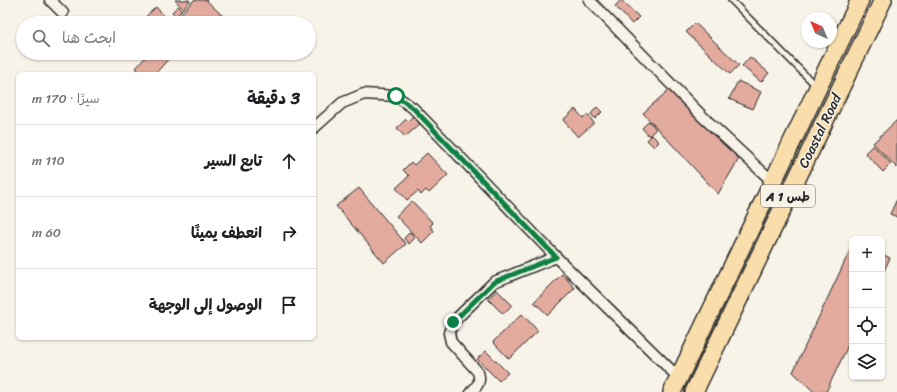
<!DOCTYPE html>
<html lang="ar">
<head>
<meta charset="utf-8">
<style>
  body { margin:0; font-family:Sriracha,"Playpen Sans Arabic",sans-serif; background:#f2f2f2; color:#202124; direction:rtl }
  .controls { position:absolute; right:12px; bottom:12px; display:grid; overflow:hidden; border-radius:6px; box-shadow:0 1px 3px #0004 }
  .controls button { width:36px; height:36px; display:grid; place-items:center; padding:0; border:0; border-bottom:1px solid #e0e0e0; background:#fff; color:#202124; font:20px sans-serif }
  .compass { position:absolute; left:801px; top:12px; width:36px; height:36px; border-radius:50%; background:#fff; box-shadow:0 1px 3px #0004; rotate:316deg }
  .stop { position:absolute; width:12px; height:12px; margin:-9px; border:3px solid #0b8043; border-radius:50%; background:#fff }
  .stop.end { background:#0b8043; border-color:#fff; box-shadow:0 1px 4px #0008 }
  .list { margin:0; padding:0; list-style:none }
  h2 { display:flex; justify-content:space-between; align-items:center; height:52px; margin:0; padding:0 16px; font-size:17px }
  h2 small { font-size:13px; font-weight:400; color:#757577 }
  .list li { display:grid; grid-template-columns:26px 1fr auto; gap:12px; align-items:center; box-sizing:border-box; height:72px; padding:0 16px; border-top:1px solid #e0e0e0 }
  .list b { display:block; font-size:15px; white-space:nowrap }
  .list em { font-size:13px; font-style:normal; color:#757577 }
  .icon { flex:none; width:22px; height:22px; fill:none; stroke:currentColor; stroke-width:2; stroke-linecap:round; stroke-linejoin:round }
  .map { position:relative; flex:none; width:897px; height:392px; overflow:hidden; direction:ltr }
  .search { position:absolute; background:#fff; box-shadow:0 1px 3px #0004; left:16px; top:16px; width:300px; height:44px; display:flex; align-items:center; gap:10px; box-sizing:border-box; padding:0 14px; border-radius:22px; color:#757577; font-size:15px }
  .panel { position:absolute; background:#fff; box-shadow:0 1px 3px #0004; left:16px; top:72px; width:300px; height:268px; border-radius:6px; direction:rtl }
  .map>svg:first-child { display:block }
</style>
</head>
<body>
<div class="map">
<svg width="897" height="392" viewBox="0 0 897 392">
  <rect width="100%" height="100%" fill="#f7f3e8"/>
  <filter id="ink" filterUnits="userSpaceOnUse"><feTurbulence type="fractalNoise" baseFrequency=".025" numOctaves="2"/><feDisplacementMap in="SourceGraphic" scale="8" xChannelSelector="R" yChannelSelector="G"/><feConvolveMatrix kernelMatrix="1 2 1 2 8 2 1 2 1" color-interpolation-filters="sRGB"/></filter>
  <g filter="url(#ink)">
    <!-- building -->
    <g fill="#e3aa9e" stroke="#2b2b2b">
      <polygon points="175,0 189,0 190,1 183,9"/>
      <polygon points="194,0 206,0 230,23 172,23"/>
      <polygon points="621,0 639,17 632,24 615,6"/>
      <polygon points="178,6 182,10 176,16 172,12"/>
      <polygon points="156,7 170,22 169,23 139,23"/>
      <polygon points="695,23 739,65 730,74 686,32"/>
      <polygon points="149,53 168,53 171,56 155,74 142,74 136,68"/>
      <polygon points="750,57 769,73 761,82 742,66"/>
      <polygon points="738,81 761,92 753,109 729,99"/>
      <polygon points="672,87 740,157 718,194 643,113"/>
      <polygon points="597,107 602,112 595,119 591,114"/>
      <polygon points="575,109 583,118 587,114 594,123 578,137 563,120"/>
      <polygon points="413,116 420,124 405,137 397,128 406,119 408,121"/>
      <polygon points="897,120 897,168 873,143"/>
      <polygon points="649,121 656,129 649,136 642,128"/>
      <polygon points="652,135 659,142 654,147 647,140"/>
      <polygon points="873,145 891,164 883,172 865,153"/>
      <polygon points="427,153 448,175 429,193 426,190 421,195 418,191 407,200 396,188 409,176 403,170 411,162 414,165"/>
      <polygon points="359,188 406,244 384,263 336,206"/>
      <polygon points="897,199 897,217 890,214"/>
      <polygon points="412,201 433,223 430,226 434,231 422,243 396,216"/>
      <polygon points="410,232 415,238 409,244 404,238"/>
      <polygon points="852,246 852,337 826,392 814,392 793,372"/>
      <polygon points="882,254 890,258 882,275"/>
      <polygon points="562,274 575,288 548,315 534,302"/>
      <polygon points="497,290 512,305 503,314 488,299"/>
      <polygon points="522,314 538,331 509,359 493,342"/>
      <polygon points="486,351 508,373 499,381 477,359"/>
    </g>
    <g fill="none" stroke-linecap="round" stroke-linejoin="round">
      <!-- service casing -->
      <g stroke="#2b2b2b" stroke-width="8">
        <polyline id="service" points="731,0 816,86"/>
      </g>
      <!-- minor casing -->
      <g stroke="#2b2b2b" stroke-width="13">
        <g id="minor">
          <polyline points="50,0 63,13"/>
          <polyline points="589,0 703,117 773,182"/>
          <polyline points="314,128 342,103 364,94 396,96 413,108 556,257 679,378"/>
          <path d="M471 392C478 386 481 381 478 372L451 342 449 333 453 322 494 282 556 257"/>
        </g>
      </g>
      <!-- trunk casing -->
      <g stroke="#2b2b2b" stroke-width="20">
        <g id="trunk">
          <polyline points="672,392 860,0"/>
          <polyline points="694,392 883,0"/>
        </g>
      </g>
      <!-- service -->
      <use href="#service" stroke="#f7f3e8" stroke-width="5"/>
      <!-- minor -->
      <use href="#minor" stroke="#f7f3e8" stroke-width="10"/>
      <!-- trunk -->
      <use href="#trunk" stroke="#f9deab" stroke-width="17"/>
    </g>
  </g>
  <g fill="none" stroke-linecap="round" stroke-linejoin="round" filter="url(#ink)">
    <!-- route -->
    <polyline stroke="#0b8043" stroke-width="5" points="396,96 413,108 556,257 494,282 453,322"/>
  </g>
  <g text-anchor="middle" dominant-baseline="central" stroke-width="3" stroke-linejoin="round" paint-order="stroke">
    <!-- shield labels -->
    <rect fill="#f7f3e8" stroke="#686764" stroke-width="1" x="761" y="185" width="54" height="22" rx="3"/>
    <g font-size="13" font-weight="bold" fill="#2b2b2b">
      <text x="788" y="196">A 1 طس</text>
    </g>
    <!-- street labels -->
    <g font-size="14" fill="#2b2b2b" stroke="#f7f3e8">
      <text transform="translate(820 131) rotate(-64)">Coastal Road</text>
    </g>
  </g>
</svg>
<div class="controls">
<button>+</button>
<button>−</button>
<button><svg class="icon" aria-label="locate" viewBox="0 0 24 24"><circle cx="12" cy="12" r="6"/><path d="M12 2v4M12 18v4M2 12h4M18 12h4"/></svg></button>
<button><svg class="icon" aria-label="layers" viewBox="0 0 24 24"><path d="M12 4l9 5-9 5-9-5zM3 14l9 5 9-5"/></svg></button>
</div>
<svg class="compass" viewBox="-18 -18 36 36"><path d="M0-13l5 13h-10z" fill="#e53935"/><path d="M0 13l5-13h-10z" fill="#757577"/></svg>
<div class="stop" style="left:396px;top:96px"></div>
<div class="stop end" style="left:453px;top:322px"></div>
<div class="search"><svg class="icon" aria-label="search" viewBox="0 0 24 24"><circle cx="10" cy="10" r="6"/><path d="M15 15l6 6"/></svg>ابحث هنا</div>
<section class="panel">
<h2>3 دقيقة<small>سيرًا · 170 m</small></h2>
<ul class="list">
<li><svg class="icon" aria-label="ahead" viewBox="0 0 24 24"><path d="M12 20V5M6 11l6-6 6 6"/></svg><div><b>تابع السير</b></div><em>110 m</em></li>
<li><svg class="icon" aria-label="right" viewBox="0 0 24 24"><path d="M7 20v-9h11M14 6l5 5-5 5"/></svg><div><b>انعطف يمينًا</b></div><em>60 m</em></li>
<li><svg class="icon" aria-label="arrive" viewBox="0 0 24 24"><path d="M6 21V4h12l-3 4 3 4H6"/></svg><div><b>الوصول إلى الوجهة</b></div></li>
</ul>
</section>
</div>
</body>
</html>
